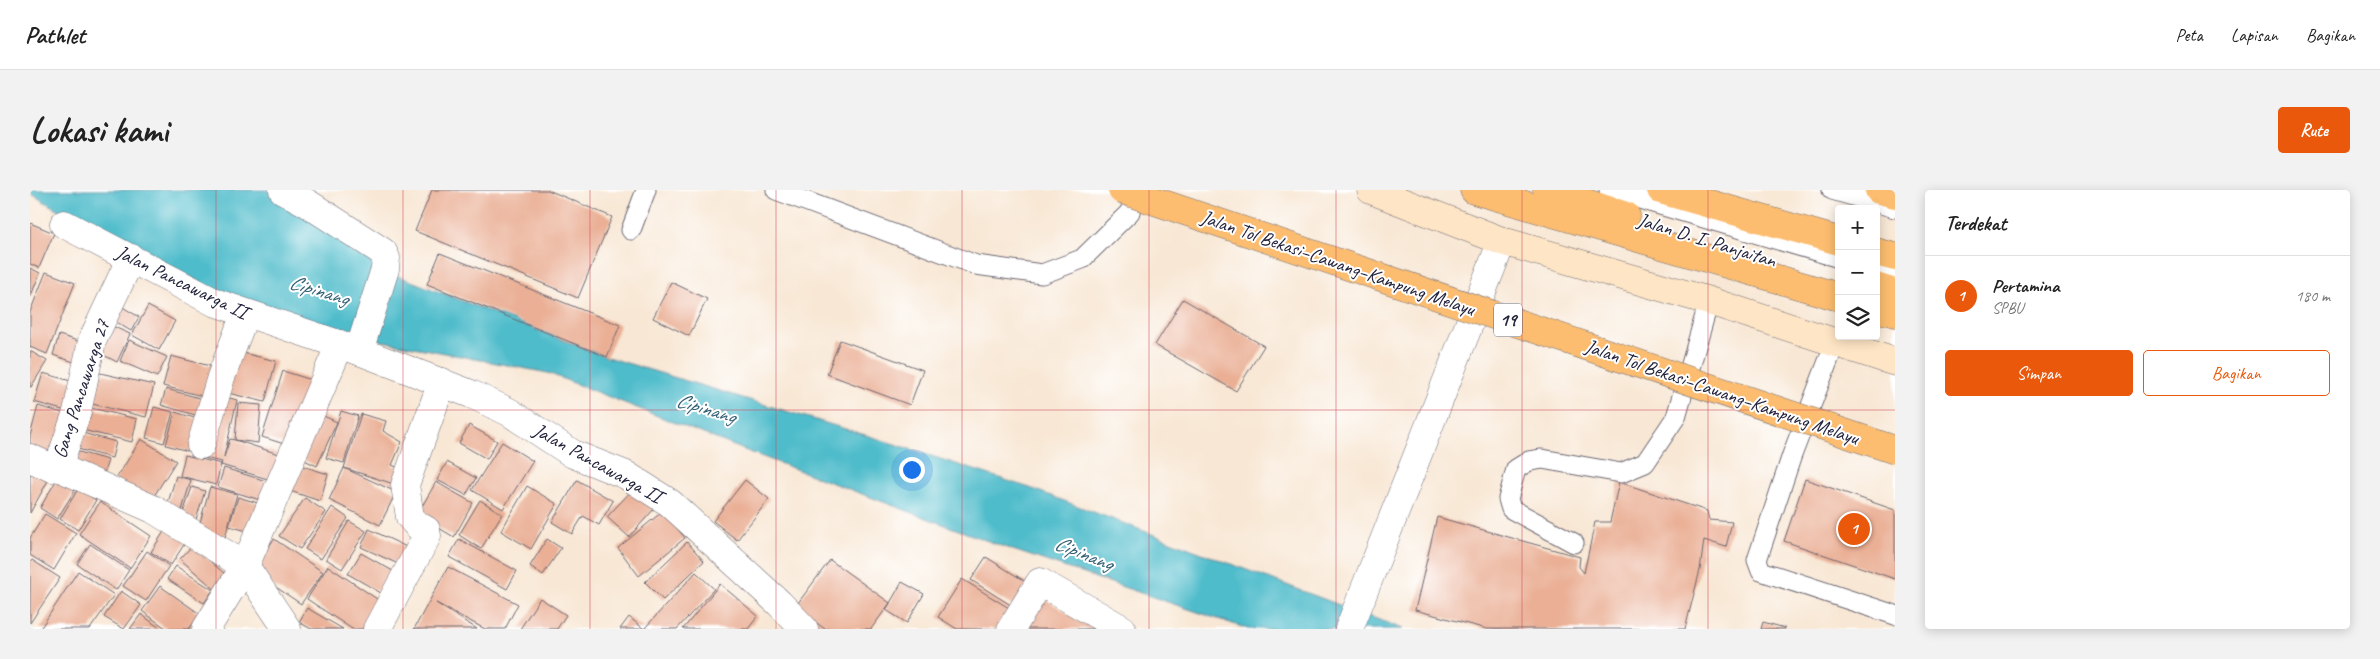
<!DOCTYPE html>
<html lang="id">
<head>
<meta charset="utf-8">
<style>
  body { margin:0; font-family:Caveat,sans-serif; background:#f2f2f2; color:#222 }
  .controls { position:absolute; right:15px; top:15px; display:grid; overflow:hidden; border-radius:5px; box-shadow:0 2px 12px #0003 }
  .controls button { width:45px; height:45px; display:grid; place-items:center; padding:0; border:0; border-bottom:1px solid #e0e0e0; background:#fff; color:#222; font:25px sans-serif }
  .you { position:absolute; left:881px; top:279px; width:18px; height:18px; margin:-12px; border:4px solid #fff; border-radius:50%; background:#1a73e8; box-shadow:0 0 0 8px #1a73e833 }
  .badge { display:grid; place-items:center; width:32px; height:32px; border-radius:50%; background:#ea580c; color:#fff; font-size:16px; font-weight:700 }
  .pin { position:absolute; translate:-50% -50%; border:2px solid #fff; box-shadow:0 1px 5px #0006 }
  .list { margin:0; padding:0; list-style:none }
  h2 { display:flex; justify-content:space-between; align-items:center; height:65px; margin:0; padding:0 20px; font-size:21px }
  h2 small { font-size:16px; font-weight:400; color:#767676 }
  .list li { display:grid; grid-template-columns:32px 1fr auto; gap:15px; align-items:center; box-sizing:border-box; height:80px; padding:0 20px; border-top:1px solid #e0e0e0 }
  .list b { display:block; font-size:19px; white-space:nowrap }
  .list p { margin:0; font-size:16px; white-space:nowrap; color:#767676 }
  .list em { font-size:16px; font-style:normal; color:#767676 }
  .actions { display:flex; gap:10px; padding:15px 20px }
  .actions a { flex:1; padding:11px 0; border:1px solid #ea580c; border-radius:5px; text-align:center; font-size:18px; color:#ea580c }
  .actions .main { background:#ea580c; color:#fff }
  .icon { flex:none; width:28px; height:28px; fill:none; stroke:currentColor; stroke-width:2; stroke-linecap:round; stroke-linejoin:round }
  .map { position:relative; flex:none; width:1865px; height:439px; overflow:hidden; border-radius:5px }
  header { display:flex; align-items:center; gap:30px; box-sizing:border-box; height:70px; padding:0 25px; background:#fff; border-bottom:1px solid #e0e0e0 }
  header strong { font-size:24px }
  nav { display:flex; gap:28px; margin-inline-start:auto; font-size:18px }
  .intro { display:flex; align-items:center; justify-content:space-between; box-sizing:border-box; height:120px; padding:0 30px }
  h1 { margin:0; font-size:35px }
  .button { padding:12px 22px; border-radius:5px; background:#ea580c; color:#fff; font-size:18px; font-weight:700 }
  main { display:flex; gap:30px; padding:0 30px }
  aside { flex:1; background:#fff; border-radius:5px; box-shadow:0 2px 12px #0003 }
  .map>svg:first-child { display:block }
</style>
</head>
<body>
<header>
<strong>Pathlet</strong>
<nav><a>Peta</a><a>Lapisan</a><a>Bagikan</a></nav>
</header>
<div class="intro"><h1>Lokasi kami</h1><a class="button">Rute</a></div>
<main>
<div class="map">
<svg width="1865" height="439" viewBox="0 0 1865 439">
  <rect width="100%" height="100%" fill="#fff"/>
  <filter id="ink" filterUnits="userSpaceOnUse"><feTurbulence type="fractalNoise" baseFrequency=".02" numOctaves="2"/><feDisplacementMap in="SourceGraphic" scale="10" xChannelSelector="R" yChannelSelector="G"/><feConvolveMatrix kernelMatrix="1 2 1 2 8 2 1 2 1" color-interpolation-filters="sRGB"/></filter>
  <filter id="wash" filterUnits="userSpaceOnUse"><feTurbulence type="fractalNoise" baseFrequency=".0096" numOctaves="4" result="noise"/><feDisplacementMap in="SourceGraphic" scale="20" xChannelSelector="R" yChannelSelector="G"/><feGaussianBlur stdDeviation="1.12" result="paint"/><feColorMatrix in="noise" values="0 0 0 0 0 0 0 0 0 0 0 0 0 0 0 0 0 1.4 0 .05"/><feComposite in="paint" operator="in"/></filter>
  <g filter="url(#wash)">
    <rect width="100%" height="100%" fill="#f8e7d4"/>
    <!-- water -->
    <g fill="#50bccb" stroke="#396f83">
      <polygon points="0,0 237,0 274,19 352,68 329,154 210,112 37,25 0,3"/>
      <polygon points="358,82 577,167 852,250 1000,298 1373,439 1218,439 974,357 717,261 518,183 337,148"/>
    </g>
    <g id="blocks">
      <!-- building -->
      <g fill="#eaaf94">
        <polygon points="402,0 518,0 582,27 548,108 385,41"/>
        <polygon points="0,33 24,43 9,78 0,74"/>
        <polygon points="410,63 590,135 577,167 397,94"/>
        <polygon points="0,78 10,83 0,108"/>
        <polygon points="16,82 45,93 17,164 0,157 0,122"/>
        <polygon points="641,92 677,109 659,146 623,128"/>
        <polygon points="1153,109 1234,156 1206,201 1125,155"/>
        <polygon points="86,113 109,127 101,141 77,127"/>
        <polygon points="118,116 145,131 129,160 102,145"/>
        <polygon points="75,133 100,144 87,172 62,159"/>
        <polygon points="29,145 60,155 53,175 23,165"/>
        <polygon points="99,150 137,167 127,187 90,171"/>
        <polygon points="810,150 893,180 880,215 797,184"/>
        <polygon points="0,161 17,171 1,197 0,197"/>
        <polygon points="209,162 246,171 235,212 198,203"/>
        <polygon points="141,166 188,178 180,208 133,196"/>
        <polygon points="61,181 124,195 116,227 54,212"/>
        <polygon points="253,181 285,191 264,257 232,247"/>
        <polygon points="13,183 51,194 43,223 4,212"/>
        <polygon points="136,199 177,210 172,227 131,215"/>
        <polygon points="189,205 207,210 194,267 200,249 205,250 208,213 231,215 228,253 205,250 258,267 251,293 191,275 192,272 174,268"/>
        <polygon points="8,216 40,225 27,271 0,264 0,246"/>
        <polygon points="57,217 107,229 102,252 52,240"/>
        <polygon points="124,217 143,222 134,253 116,248"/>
        <polygon points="311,221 328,226 314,273 296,268"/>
        <polygon points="145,222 174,231 165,263 136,255"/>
        <polygon points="289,224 307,232 287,276 268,267"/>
        <polygon points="331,224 356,231 353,241 372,252 362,275 375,281 367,295 314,278"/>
        <polygon points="439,235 467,251 457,269 429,253"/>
        <polygon points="49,242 86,252 82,268 44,258"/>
        <polygon points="111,249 146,271 119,314 84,292"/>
        <polygon points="472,252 503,271 473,319 442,300"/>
        <polygon points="42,260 78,270 72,289 37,279"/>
        <polygon points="155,265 191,274 186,295 150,286"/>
        <polygon points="417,272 446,288 436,305 407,290"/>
        <polygon points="266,274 298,284 290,311 257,300"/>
        <polygon points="194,278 246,294 240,313 188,297"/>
        <polygon points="314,278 366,302 350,335 299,310"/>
        <polygon points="0,279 19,289 0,323"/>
        <polygon points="146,286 161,290 149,330 134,326"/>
        <polygon points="27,289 45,300 27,329 10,318"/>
        <polygon points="1775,289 1865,320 1865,389 1754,351"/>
        <polygon points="547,290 583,311 569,335 553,326 542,344 522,332"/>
        <polygon points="715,290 739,309 707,350 683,331"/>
        <polygon points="406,292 443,313 424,347 387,325"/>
        <polygon points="1589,292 1677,321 1679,330 1702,332 1696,357 1674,350 1670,380 1655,439 1457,439 1385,420 1407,327 1550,367 1549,377 1554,383 1565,332 1580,332"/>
        <polygon points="497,296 527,314 501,359 471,341"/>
        <polygon points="162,297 175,301 163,339 149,335"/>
        <polygon points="180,297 207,304 194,351 167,343"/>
        <polygon points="48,299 66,310 48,340 30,329"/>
        <polygon points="603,299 624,319 599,347 577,327"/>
        <polygon points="208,307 238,316 228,344 199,336"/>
        <polygon points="275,308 296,322 270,359 249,346"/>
        <polygon points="450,310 472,324 451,359 429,345"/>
        <polygon points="70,312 121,346 100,378 49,344"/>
        <polygon points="302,317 318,328 291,369 275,359"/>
        <polygon points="633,321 655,348 609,386 588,358"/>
        <polygon points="15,324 46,343 24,380 0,365 0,348"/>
        <polygon points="319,331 336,341 312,379 296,369"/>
        <polygon points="140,332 160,345 141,375 121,362"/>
        <polygon points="339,339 385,361 377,378 331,357"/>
        <polygon points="244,349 293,382 271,414 222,381"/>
        <polygon points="429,349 487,381 477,399 419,367"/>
        <polygon points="517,349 531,358 513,385 500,376"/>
        <polygon points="657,352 674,371 633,410 615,392"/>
        <polygon points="60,354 99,380 86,400 47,374"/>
        <polygon points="162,356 201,389 189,403 150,369"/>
        <polygon points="117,361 139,376 116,411 93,396"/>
        <polygon points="331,363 370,385 358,407 318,384"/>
        <polygon points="956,367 1001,395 987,419 941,390"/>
        <polygon points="2,370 30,388 0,433 0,373"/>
        <polygon points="800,370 860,413 841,439 795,439 765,417"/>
        <polygon points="146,376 183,400 174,413 137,389"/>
        <polygon points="298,376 353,413 336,439 322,439 277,409"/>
        <polygon points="418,377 488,414 475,439 455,439 406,413 447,439 384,439"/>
        <polygon points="48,381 84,405 60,439 10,439"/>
        <polygon points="666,382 684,399 647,439 590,439 599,427 614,439"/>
        <polygon points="932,389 987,423 977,439 927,439 908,427"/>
        <polygon points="872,392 894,404 877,433 856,420"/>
        <polygon points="690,394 728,426 718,439 653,439"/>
        <polygon points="130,396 170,424 159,439 137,439 112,421"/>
        <polygon points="91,401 111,415 94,439 74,427"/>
        <polygon points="1010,406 1064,439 992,439"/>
        <polygon points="510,408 536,425 527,439 490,439"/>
        <polygon points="277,418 313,439 281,439 269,432"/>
        <polygon points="111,424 131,439 100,439"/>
        <polygon points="1733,432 1755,438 1755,439 1731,439"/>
      </g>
    </g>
  </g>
  <g filter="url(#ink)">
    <use href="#blocks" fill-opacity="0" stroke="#6d6771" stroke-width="1"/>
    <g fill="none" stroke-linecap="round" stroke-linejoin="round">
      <!-- lane casing -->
      <g stroke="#6d6771" stroke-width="21">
        <g id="lane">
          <polyline points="746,0 946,75 1012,84 1052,69 1100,22 1105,0"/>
          <polyline points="1579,0 1809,68"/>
          <polyline points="1802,0 1865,18"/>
          <polyline points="601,40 616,0"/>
          <polyline points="1846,79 1865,84"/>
          <polyline points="1805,153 1762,265 1727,370 1731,381 1865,425"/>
          <polyline points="1544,353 1481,319 1478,309 1486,279 1499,271 1512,269 1591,283 1615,273 1646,227 1679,111"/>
        </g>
      </g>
      <!-- street casing -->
      <g stroke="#6d6771" stroke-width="29">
        <g id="street">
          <polyline points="253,0 277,13 353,62 356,68 355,79 329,161"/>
          <polyline points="34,34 184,112 329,161 441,204 479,222 543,264 596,285 640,313 749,413 774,439"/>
          <polyline points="171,255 191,187 215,124"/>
          <polyline points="0,268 22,278 28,277 47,222 62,151 101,68"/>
          <polyline points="28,277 123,319 215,376 257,439"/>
          <polyline points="176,439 215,376 310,154"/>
          <polyline points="347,439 397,346 396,340 387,335 380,327 375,295 412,192"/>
          <polyline points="981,439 1010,392 1092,439"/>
          <polyline points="1319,439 1472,51"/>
        </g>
      </g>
      <!-- secondary casing -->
      <g stroke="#6d6771" stroke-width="29">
        <polyline id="secondary" points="1341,0 1472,51 1679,111 1865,172"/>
      </g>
      <!-- highway casing -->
      <g stroke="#6d6771" stroke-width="29">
        <g id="highway">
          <polyline points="1444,0 1809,107"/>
          <polyline points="1517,0 1596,26"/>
          <polyline points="1631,0 1809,51"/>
          <polyline points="1849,0 1865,4"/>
          <polyline points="1846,62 1865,67"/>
          <polyline points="1846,97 1865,103"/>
          <polyline points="1846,118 1865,123"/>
        </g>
      </g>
      <!-- lane -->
      <use href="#lane" stroke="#fff" stroke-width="19"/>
      <!-- street -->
      <use href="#street" stroke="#fff" stroke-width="28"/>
      <!-- secondary -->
      <use href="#secondary" stroke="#fee5c5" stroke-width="28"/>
      <!-- highway -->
      <use href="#highway" stroke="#fcbd6f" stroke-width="28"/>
      <!-- highway-bridge casing -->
      <g stroke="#6d6771" stroke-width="29" stroke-linecap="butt">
        <polyline id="highway-bridge" points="1092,0 1865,260"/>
      </g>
      <!-- highway-bridge -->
      <use href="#highway-bridge" stroke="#fcbd6f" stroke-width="28"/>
    </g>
  </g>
  <!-- grid -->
  <path fill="none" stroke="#d1495b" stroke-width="1" stroke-opacity="0.55" d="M186 0V439M373 0V439M560 0V439M746 0V439M932 0V439M1119 0V439M1306 0V439M1492 0V439M1678 0V439M0 220H1865"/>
  <g text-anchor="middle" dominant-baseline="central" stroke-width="4" stroke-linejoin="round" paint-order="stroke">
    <!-- shield labels -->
    <rect fill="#fff" stroke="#646476" stroke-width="1" x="1464" y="113.5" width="28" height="33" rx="4"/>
    <g font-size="19" font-weight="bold" fill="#22223b">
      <text x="1478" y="130">19</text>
    </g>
    <!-- street labels -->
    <g font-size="20" fill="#22223b" stroke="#fff">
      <text transform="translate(1677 50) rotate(17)">Jalan D. I. Panjaitan</text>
      <text transform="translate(1308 73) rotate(19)">Jalan Tol Bekasi–Cawang–Kampung Melayu</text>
      <text transform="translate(152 92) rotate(26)">Jalan Pancawarga II</text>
      <text transform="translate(51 199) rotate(-72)">Gang Pancawarga 27</text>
      <text transform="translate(1692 202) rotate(19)">Jalan Tol Bekasi–Cawang–Kampung Melayu</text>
      <text transform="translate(568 273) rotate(29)">Jalan Pancawarga II</text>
    </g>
    <!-- water labels -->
    <g font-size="21" font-style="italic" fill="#346075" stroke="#fff">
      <text transform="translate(289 100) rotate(17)">Cipinang</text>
      <text transform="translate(676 218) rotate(17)">Cipinang</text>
      <text transform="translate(1054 363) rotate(22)">Cipinang</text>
    </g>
  </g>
</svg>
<div class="controls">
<button>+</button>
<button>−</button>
<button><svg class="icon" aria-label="layers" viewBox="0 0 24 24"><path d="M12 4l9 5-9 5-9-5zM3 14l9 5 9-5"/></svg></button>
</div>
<div class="you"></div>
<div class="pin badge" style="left:1824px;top:339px">1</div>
</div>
<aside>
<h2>Terdekat<small></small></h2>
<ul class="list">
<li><span class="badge">1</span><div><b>Pertamina</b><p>SPBU</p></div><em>180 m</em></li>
</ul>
<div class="actions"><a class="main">Simpan</a><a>Bagikan</a></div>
</aside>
</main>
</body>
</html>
